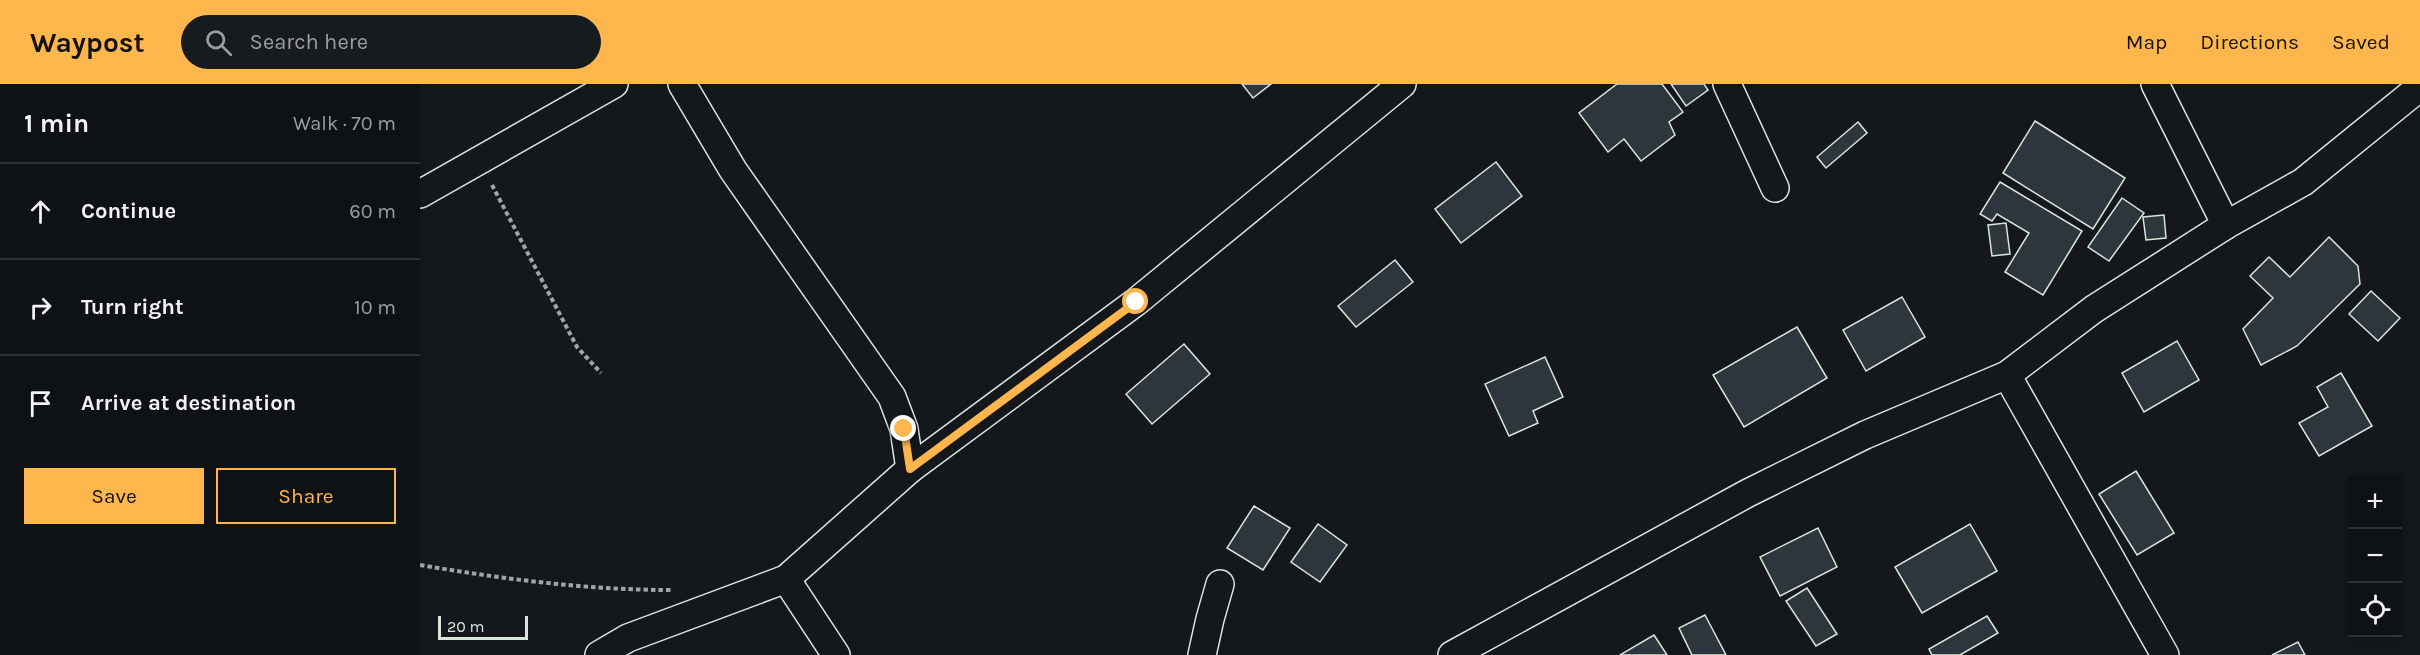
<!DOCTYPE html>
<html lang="en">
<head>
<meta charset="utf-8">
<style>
  body { margin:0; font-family:Karla,sans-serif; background:#181b1e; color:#f1f3f6 }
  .controls { position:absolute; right:18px; bottom:18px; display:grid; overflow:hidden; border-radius:0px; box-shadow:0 3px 15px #0003 }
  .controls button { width:54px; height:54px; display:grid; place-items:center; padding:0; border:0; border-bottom:2px solid #2f3234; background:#0f1215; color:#f1f3f6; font:30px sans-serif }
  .scale { position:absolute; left:18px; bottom:15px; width:90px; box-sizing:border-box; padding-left:6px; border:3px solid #d8e6dc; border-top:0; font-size:16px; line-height:21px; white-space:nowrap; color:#d8e6dc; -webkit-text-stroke:4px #14181c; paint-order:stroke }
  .stop { position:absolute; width:18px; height:18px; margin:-14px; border:4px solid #ffb74d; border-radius:50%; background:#fff }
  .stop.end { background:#ffb74d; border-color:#fff; box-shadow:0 2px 6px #0008 }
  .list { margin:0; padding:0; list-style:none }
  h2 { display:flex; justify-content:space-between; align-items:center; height:78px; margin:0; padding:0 24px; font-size:26px }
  h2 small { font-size:20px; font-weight:400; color:#9b9ea0 }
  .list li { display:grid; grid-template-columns:39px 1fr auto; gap:18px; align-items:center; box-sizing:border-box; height:96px; padding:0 24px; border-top:2px solid #2f3234 }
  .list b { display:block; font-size:22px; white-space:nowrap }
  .list em { font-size:20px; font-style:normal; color:#9b9ea0 }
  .actions { display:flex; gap:12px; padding:18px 24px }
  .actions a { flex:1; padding:14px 0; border:2px solid #ffb74d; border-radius:0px; text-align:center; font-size:21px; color:#ffb74d }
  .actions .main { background:#ffb74d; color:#111 }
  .icon { flex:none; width:33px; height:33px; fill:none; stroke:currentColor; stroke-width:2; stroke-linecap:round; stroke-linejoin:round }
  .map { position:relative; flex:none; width:2000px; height:571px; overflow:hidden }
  header { display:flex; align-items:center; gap:36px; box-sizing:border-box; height:84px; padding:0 30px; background:#ffb74d; color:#111 }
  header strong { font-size:28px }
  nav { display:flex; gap:33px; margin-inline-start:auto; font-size:21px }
  .search { width:420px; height:54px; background:#181b1e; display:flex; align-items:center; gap:15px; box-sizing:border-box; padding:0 21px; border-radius:33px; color:#9b9ea0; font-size:22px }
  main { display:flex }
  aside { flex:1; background:#0f1215 }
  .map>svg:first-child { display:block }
</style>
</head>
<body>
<header>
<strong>Waypost</strong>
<div class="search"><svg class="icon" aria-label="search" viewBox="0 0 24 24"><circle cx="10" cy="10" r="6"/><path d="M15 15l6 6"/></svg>Search here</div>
<nav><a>Map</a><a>Directions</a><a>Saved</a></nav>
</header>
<main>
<aside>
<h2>1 min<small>Walk · 70 m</small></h2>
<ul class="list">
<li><svg class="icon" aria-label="ahead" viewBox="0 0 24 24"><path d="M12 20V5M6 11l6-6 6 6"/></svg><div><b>Continue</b></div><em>60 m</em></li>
<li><svg class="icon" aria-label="right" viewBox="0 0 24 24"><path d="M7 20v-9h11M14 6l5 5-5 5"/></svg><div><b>Turn right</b></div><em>10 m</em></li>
<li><svg class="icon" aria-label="arrive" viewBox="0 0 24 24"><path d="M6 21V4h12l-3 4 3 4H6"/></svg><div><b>Arrive at destination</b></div></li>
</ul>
<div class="actions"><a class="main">Save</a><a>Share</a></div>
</aside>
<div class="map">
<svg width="2000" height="571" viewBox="0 0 2000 571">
  <rect width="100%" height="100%" fill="#14181c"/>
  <!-- building -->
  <g fill="#2c363c" stroke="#d8e6dc" stroke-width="1.5">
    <polygon points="822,0 851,0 833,14"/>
    <polygon points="1197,0 1242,0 1263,28 1249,38 1255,51 1221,77 1204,55 1188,68 1159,29"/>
    <polygon points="1251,0 1284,0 1288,6 1266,22"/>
    <polygon points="1615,37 1705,94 1673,145 1583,89"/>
    <polygon points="1438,38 1447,49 1406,84 1397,73"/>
    <polygon points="1076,78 1102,112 1041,159 1015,125"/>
    <polygon points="1580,98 1662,147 1623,211 1585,188 1609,149 1577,130 1572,137 1560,130"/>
    <polygon points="1702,114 1724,129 1689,177 1668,163"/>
    <polygon points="1744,131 1746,154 1726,156 1723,133"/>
    <polygon points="1586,139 1590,170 1572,172 1568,141"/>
    <polygon points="1909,153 1938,182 1940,200 1877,262 1841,281 1823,245 1853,214 1830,192 1849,173 1870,193"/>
    <polygon points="975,176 993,198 936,243 918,222"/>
    <polygon points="1951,207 1980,234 1958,257 1929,230"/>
    <polygon points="1482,213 1505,253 1446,287 1423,246"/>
    <polygon points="1377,243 1407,294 1324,343 1293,291"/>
    <polygon points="1757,257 1779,296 1724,328 1702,289"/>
    <polygon points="764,260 790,290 732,340 706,310"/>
    <polygon points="1125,273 1143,313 1113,327 1118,339 1089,352 1065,300"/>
    <polygon points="1921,289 1952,342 1899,372 1879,339 1908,323 1897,303"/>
    <polygon points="1716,387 1754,449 1717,471 1679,410"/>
    <polygon points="834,422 870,444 843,486 807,464"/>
    <polygon points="898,440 927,461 900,498 871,478"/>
    <polygon points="1550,440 1577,487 1502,529 1475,483"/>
    <polygon points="1398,444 1417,483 1360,512 1340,473"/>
    <polygon points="1387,504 1417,550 1396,562 1366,517"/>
    <polygon points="1285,531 1306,571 1272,571 1259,544"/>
    <polygon points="1567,532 1578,549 1540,571 1512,571 1509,565"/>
    <polygon points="1234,551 1247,571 1200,571"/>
    <polygon points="1878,558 1885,571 1852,571"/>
  </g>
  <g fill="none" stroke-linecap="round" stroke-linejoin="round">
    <!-- street casing -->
    <g stroke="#d8e6dc" stroke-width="30">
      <g id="street">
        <polyline points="262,0 313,86 472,313 484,345 490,385"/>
        <polyline points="1307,0 1355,104"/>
        <polyline points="1735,0 1806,141"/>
        <polyline points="0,110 194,0"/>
        <polyline points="1587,291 1745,571"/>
        <polyline points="366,495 416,571"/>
        <polyline points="179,571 208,554 366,495 490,385 716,218 982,0"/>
        <polyline points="782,571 790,535 800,500"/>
        <polyline points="1032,571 1328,409 1445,351 1587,291 1674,225 1806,141 1883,98 2000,3"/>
      </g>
    </g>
    <!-- path -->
    <g stroke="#9da8a2" stroke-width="4" stroke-dasharray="4.5 3" stroke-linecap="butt">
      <polyline points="72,101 157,263 181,289"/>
      <path d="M0 481C84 495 166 506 251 506"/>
    </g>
    <!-- street -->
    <use href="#street" stroke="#14181c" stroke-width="27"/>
  </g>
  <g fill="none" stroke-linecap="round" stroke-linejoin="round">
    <!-- route -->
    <polyline stroke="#ffb74d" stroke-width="8" points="484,345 490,385 716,218"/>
  </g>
</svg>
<div class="controls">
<button>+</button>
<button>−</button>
<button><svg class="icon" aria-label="locate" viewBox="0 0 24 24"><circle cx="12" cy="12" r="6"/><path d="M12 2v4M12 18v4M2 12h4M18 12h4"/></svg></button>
</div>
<div class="scale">20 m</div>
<div class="stop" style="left:716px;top:218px"></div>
<div class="stop end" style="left:484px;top:345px"></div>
</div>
</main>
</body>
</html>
